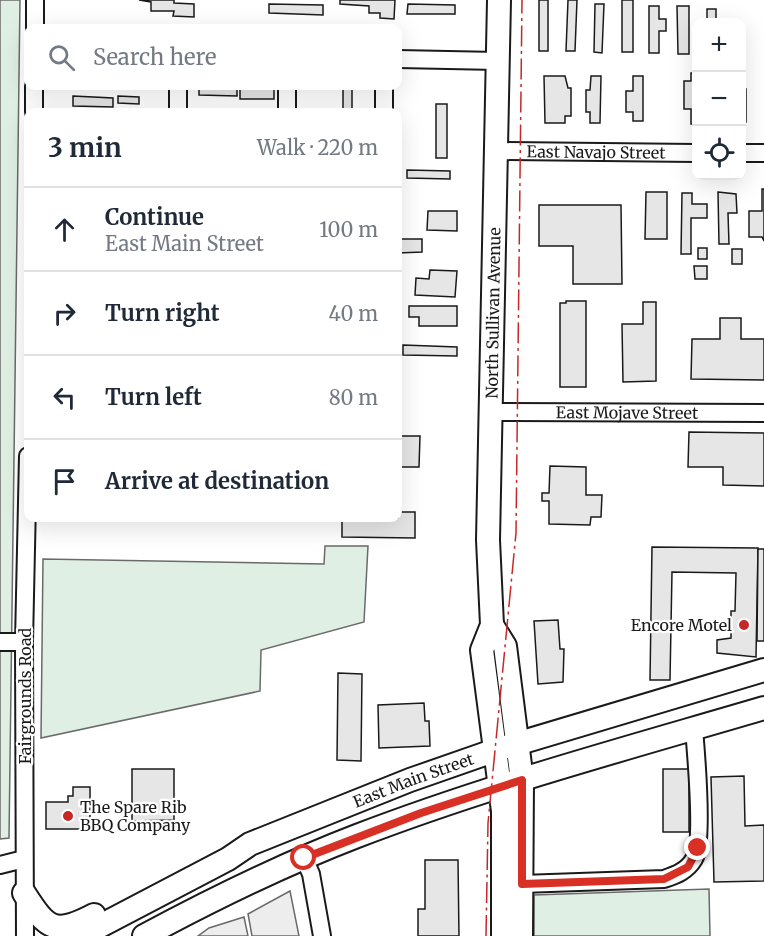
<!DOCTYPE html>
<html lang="en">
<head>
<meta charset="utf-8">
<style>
  body { margin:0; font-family:Merriweather,serif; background:#f6f6f7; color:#1f2937 }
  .controls { position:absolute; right:18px; top:18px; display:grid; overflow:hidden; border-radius:12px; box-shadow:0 6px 24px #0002 }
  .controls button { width:54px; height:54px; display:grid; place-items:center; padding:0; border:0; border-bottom:2px solid #e0e1e3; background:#fff; color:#1f2937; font:30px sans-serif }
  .stop { position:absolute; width:18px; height:18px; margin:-14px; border:4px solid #d93025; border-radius:50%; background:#fff }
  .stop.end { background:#d93025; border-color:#fff; box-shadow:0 2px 6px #0008 }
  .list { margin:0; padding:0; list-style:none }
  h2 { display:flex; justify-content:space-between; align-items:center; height:78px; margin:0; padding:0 24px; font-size:26px }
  h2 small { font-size:20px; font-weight:400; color:#747a83 }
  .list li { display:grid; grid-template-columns:39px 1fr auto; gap:18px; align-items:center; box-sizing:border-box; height:84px; padding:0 24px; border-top:2px solid #e0e1e3 }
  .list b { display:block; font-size:22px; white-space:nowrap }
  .list p { margin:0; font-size:20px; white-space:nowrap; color:#747a83 }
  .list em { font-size:20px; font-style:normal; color:#747a83 }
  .icon { flex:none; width:33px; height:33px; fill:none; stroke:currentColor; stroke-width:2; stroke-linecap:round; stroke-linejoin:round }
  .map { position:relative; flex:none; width:764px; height:936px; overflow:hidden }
  .search { position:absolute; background:#fff; box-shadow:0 6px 24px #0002; left:24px; top:24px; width:378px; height:66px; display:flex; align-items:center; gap:15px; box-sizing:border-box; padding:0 21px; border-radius:12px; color:#747a83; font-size:22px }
  .panel { position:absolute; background:#fff; box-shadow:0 6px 24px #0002; left:24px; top:108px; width:378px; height:414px; border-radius:12px }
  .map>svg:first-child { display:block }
</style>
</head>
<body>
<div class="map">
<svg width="764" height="936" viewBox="0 0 764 936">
  <rect width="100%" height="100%" fill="#fff"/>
  <!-- green -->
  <g fill="#e0efe3" stroke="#6a6a6a" stroke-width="1.5">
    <polygon points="0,0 20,0 9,838 0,839"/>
    <polygon points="325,546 368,546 364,622 261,650 260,691 41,738 43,559 324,564"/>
    <polygon points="709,889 710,936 534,936 534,895"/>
  </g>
  <!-- parking -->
  <g fill="#ededed" stroke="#6a6a6a" stroke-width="1.5">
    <polygon points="290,891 299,936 252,936 248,914"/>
    <polygon points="244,917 248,936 198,936 209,928"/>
  </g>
  <!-- building -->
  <g fill="#e6e6e6" stroke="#1a1a1a" stroke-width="1.5">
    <polygon points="139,0 174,0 174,3 194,4 194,17 173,16 174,11 151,11 151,2"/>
    <polygon points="340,0 395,0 394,19 380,18 380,13 369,13 369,6 340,4"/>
    <rect x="539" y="0" width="9" height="51"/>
    <polygon points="568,0 577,0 575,51 566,51"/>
    <rect x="622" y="0" width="11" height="52"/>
    <polygon points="269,4 323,5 323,15 269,13"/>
    <polygon points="408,4 455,5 455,14 407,14"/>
    <polygon points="595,4 604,4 602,53 594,52"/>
    <polygon points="649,6 659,6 659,19 666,19 666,31 659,31 659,53 649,53"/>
    <polygon points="677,6 689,6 689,54 678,54"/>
    <rect x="707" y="9" width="9" height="13"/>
    <polygon points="691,73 696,73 696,124 691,124 691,109 684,109 684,81 691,81"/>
    <polygon points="544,76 565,76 568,88 571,88 571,116 565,116 565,123 545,123"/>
    <polygon points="591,76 601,76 600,123 590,123 590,112 586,112 586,90 590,90"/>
    <polygon points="633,76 643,76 643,121 633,121 633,112 626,112 626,91 633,91"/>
    <polygon points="199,86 237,86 237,96 199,95"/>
    <rect x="343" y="86" width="9" height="26"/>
    <rect x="240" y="89" width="34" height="10"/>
    <rect x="742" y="89" width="4" height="33"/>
    <polygon points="73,96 113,98 113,107 73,106"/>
    <polygon points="118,96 139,97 139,104 118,103"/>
    <rect x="436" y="104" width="11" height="54"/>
    <rect x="119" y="109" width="23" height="3"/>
    <polygon points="407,170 450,171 450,179 407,178"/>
    <polygon points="762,189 764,189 764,241 762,237 749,237 749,211 762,211"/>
    <polygon points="646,192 667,192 667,239 645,239"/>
    <polygon points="718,192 736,194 737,213 728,213 729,244 719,244"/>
    <polygon points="682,193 692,193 692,204 707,204 707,218 691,218 691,254 681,254"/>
    <polygon points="539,205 621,205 622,284 573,284 573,246 539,246"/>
    <polygon points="428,211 457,211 457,231 427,230"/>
    <polygon points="398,239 422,239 422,252 398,253"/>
    <rect x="698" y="248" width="9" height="11"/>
    <rect x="732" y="249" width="10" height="15"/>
    <polygon points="694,266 707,266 707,279 695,279"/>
    <polygon points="430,270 457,271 455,297 415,295 416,278 429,279"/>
    <polygon points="566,301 586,301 586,387 560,387 560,303 566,303"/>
    <polygon points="643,302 656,302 656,381 623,382 622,324 643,324"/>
    <polygon points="409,306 457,306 457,326 419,326 419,317 409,317"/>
    <polygon points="720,318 741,318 741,339 764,339 764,380 691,379 692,339 720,339"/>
    <polygon points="403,345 457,347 457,356 403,355"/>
    <polygon points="689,432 764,433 764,486 723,485 723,467 688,467"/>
    <polygon points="398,436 420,436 419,467 398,467"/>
    <polygon points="550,466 586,467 586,495 602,495 601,517 591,517 590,525 549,524 549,501 542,501 542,493 549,493"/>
    <polygon points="398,512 415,512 415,538 342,537 342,518 398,518"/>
    <polygon points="652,547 758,548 756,657 717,653 717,640 731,638 731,611 735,611 736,573 672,572 670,680 650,680"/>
    <polygon points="758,549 764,549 764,641 757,641"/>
    <polygon points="558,620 560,649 564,649 563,682 538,684 534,621"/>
    <polygon points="338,673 362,674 361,761 337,760"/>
    <polygon points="424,703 425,721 429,721 430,746 379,748 378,705"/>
    <polygon points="132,769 174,769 174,820 132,821"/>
    <rect x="663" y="769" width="26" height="63"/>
    <polygon points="744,776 745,826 764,825 764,881 714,882 711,777"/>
    <polygon points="73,787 90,787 90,829 46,829 46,802 68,802 68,796 73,796"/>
    <polygon points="425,860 458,860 459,936 418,936 418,909 425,909"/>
  </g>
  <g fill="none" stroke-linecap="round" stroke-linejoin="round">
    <!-- minor casing -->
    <g stroke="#1a1a1a" stroke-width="20">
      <g id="minor">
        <polyline points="35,28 35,0"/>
        <polyline points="398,59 498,61"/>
        <polyline points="34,112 34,86"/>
        <polyline points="178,112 178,86"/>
        <polyline points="287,112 287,86"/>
        <polyline points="384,112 384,86"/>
        <path id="s1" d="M497 151 696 153"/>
        <polyline points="742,153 764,153"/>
        <path id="s2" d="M491 412 764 413"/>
        <polyline points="0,642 24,642"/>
        <polyline points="304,858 311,874 322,936"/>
        <polyline points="0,865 24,859"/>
        <path d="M522 884 664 879C676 875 687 871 694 859 704 843 696 752 694 729"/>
        <polyline points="25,936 24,642 28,456"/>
      </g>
    </g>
    <!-- major casing -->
    <g stroke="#1a1a1a" stroke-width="26">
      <g id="major">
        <polyline points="499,0 488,540 492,625 482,650 503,811 503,936"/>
        <polyline points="492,625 505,646 522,781 521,936"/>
        <path d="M24 893C47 929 54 936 94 915"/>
        <path id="s3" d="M81 936 228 859 250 844 410 780 496 750 764 670"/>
        <path d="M144 936C213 899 284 864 357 836 490 785 628 748 764 708"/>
      </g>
    </g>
    <!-- minor -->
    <use href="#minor" stroke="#fff" stroke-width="16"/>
    <!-- major -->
    <use href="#major" stroke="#fff" stroke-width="22"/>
    <!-- power -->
    <polyline stroke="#c62828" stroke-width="1.5" stroke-dasharray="21 4.5 3 4.5" stroke-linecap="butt" points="486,936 488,823 516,533 522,0"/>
  </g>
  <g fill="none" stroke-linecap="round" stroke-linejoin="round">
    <!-- route -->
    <polyline stroke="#d93025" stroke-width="8" points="304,858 421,813 522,780 522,884 664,879 688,867 698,848"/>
  </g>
  <!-- markers -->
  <g fill="#c62828" stroke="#fff" stroke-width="2">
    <circle cx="744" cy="625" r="6"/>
    <circle cx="68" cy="816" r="6"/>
  </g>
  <g text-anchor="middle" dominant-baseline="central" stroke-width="4.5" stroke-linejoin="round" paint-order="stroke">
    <!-- street labels -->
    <g font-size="16" fill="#1a1a1a" stroke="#fff">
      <text stroke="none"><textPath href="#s1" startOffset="99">East Navajo Street</textPath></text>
      <text transform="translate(493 313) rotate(-89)">North Sullivan Avenue</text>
      <text stroke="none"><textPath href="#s2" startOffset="136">East Mojave Street</textPath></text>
      <text transform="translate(25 696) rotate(-90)">Fairgrounds Road</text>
      <text stroke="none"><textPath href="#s3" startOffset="368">East Main Street</textPath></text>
    </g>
    <!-- poi labels -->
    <g font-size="16" fill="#1a1a1a" stroke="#fff" text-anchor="end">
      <text x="732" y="625">Encore Motel</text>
      <text x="80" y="807" text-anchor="start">The Spare Rib<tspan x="80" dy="18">BBQ Company</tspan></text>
    </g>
  </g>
</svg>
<div class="controls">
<button>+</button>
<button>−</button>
<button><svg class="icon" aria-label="locate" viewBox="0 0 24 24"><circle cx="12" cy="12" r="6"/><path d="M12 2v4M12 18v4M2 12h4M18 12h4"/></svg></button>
</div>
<div class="stop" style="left:304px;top:858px"></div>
<div class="stop end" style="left:698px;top:848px"></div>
<div class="search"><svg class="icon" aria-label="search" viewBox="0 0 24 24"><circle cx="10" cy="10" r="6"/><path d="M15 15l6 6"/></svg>Search here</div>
<section class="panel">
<h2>3 min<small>Walk · 220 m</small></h2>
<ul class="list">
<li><svg class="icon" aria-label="ahead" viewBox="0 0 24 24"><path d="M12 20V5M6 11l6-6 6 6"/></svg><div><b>Continue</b><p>East Main Street</p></div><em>100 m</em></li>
<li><svg class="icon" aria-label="right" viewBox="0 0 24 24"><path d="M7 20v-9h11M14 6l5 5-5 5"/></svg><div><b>Turn right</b></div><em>40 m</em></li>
<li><svg class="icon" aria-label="left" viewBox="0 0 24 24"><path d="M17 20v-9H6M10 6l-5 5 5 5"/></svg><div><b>Turn left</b></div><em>80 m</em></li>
<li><svg class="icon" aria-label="arrive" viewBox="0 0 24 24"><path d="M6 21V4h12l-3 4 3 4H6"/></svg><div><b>Arrive at destination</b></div></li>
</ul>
</section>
</div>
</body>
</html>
